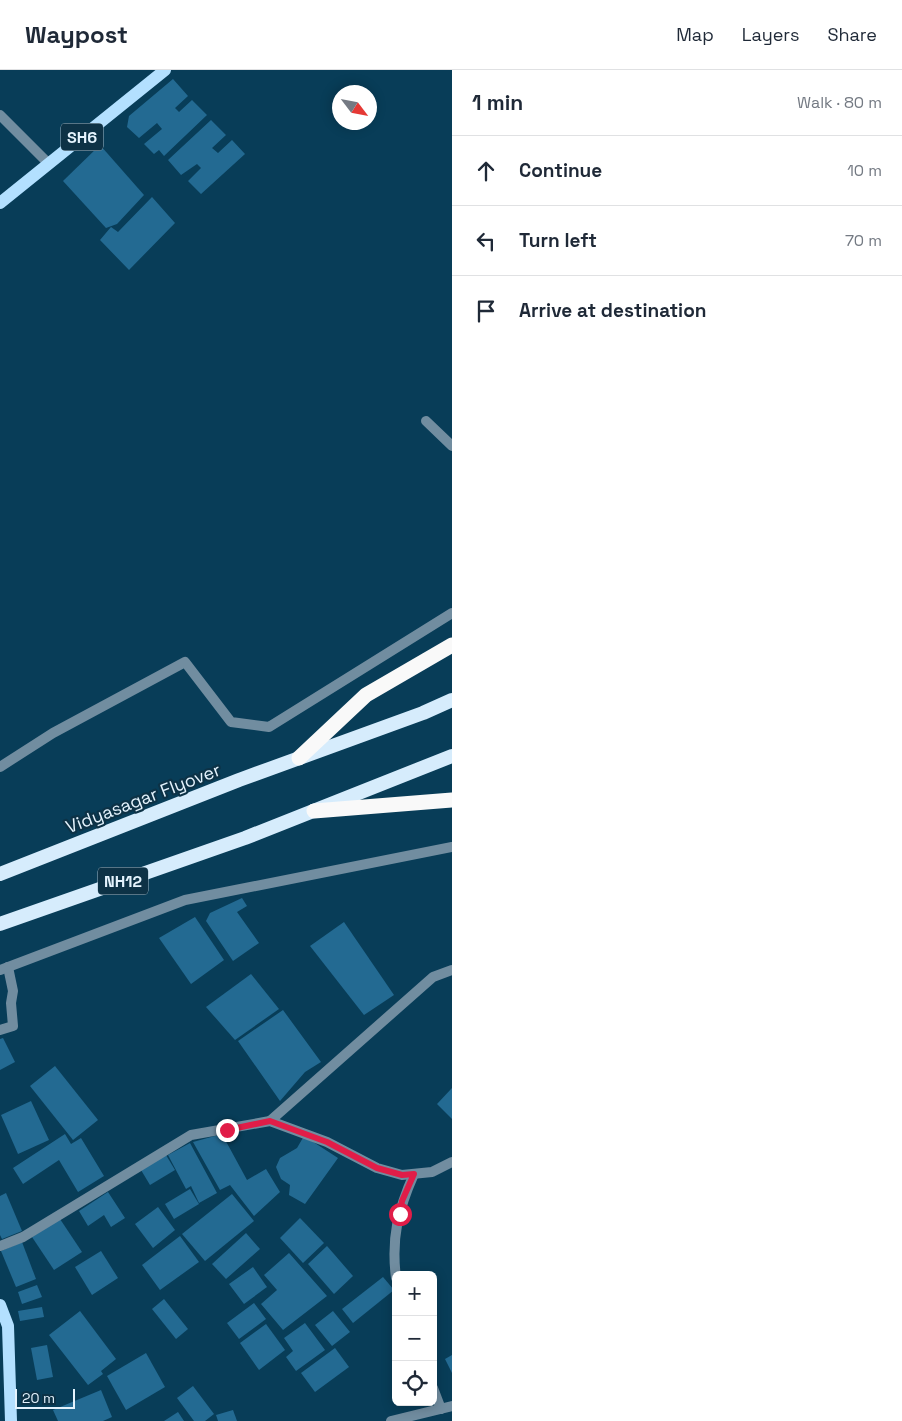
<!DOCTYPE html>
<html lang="en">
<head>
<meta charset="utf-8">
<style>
  body { margin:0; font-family:"Space Grotesk",sans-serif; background:#f2f2f3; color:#1f2937 }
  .controls { position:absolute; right:15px; bottom:15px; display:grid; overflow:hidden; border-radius:8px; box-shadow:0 2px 12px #0003 }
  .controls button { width:45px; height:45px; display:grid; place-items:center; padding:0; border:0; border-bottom:1px solid #e0e1e3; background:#fff; color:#1f2937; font:25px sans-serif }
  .compass { position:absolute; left:332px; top:15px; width:45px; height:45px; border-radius:50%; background:#fff; box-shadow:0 2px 12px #0003; rotate:122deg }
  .scale { position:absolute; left:15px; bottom:12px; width:60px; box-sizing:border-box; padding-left:5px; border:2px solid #e4f3fd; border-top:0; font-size:14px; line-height:18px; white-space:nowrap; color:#e4f3fd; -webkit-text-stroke:4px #0d3246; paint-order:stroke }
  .stop { position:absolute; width:15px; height:15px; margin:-11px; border:4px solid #e11d48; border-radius:50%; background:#fff }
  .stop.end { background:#e11d48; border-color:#fff; box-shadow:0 1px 5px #0008 }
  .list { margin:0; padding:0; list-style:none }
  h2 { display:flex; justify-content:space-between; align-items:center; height:65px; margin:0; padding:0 20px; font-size:21px }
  h2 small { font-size:16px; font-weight:400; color:#747a83 }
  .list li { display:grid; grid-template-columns:32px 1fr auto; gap:15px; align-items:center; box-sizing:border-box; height:70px; padding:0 20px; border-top:1px solid #e0e1e3 }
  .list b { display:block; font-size:19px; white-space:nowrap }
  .list em { font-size:16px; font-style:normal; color:#747a83 }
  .icon { flex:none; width:28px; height:28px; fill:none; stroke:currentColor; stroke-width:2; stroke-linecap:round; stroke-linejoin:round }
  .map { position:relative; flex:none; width:452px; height:1351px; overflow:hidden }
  header { display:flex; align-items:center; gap:30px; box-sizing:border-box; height:70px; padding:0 25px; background:#fff; border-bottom:1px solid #e0e1e3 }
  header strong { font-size:24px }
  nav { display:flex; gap:28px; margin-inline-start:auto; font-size:18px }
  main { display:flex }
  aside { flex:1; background:#fff }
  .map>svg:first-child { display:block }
</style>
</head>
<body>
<header>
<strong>Waypost</strong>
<nav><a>Map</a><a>Layers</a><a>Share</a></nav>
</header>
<main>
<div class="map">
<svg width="452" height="1351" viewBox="0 0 452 1351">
  <rect width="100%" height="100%" fill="#083d58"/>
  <!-- building -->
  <g fill="#236a92">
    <polygon points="173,9 188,26 175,38 179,42 192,30 207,45 164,86 159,80 154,84 144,74 162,59 157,53 139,68 127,57 129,46"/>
    <polygon points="211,50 226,65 212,78 218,83 232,70 245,84 201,124 188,111 201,98 197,94 181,105 168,90"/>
    <polygon points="100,75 144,125 117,154 106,158 63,111"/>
    <polygon points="152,127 175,153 129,200 100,170 111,157 118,162"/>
    <polygon points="242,828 247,836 237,842 259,873 233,891 206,851 210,843"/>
    <polygon points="195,847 224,890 191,914 159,868"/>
    <polygon points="344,852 394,925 364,945 310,876"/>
    <polygon points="251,904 279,939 235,970 206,937"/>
    <polygon points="283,940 321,992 305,1002 280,1031 238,971"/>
    <polygon points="3,968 15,992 0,1000 0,969"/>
    <polygon points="55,996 98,1050 73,1070 30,1016"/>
    <polygon points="452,1018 452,1049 437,1034"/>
    <polygon points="31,1031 49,1070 18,1084 1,1045"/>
    <polygon points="65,1064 71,1074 81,1068 104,1106 78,1122 59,1090 23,1114 13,1098"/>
    <polygon points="222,1064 247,1110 266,1099 280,1122 254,1146 230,1115 220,1120 193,1072"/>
    <polygon points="304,1066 338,1088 305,1134 289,1125 290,1115 281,1109 276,1097 280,1088 297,1078"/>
    <polygon points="190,1073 217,1123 199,1133 191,1116 186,1119 168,1085"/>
    <polygon points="166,1085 175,1100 150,1115 141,1100"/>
    <polygon points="190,1119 199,1134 174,1149 165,1134"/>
    <polygon points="108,1122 125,1148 111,1157 104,1145 88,1156 79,1141"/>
    <polygon points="6,1123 22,1161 2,1169 0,1165 0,1126"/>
    <polygon points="232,1124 254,1151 205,1191 182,1164"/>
    <polygon points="158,1137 175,1160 153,1178 135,1154"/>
    <polygon points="300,1148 324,1173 303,1193 280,1168"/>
    <polygon points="60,1149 82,1182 54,1200 32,1167"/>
    <polygon points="246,1163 260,1179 226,1209 212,1194"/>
    <polygon points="180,1166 199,1192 160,1220 142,1195"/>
    <polygon points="22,1172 36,1209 16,1217 1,1181"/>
    <polygon points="327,1176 353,1206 334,1224 308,1194"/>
    <polygon points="101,1181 118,1208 92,1225 75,1197"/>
    <polygon points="289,1183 327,1226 283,1260 261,1234 277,1220 264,1205"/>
    <polygon points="253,1197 267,1217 244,1234 229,1214"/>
    <polygon points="383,1207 394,1220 353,1253 342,1239"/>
    <polygon points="37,1215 42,1227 22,1234 18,1222"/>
    <polygon points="164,1229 188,1259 176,1269 152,1239"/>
    <polygon points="254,1233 266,1249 239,1269 227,1253"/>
    <polygon points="42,1237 44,1247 20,1251 18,1241"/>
    <polygon points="80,1241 116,1289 101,1301 103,1304 88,1315 49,1265"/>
    <polygon points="333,1241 350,1262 332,1276 315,1255"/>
    <polygon points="305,1253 325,1280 296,1301 286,1287 293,1281 284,1268"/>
    <polygon points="266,1254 285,1280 259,1300 240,1273"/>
    <polygon points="47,1275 53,1307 37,1310 31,1278"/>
    <polygon points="335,1278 349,1297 315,1322 301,1303"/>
    <polygon points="146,1283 165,1317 126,1340 107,1306"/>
    <polygon points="452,1285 452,1303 445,1289"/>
    <polygon points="193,1316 214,1344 205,1351 194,1351 177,1328"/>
    <polygon points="101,1320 112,1347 103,1351 58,1351 53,1340"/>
    <polygon points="233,1340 237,1351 218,1351 216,1345"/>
    <polygon points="178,1342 184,1351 164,1351"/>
  </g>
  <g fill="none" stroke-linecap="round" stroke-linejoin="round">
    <!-- service -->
    <polyline stroke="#718da0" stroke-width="10" points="0,960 13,956 11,933 13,921 8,897"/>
    <!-- minor -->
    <g stroke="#718da0" stroke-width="10">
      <polyline points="0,45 49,94"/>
      <polyline points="426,351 452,376"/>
      <polyline points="0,697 53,663 185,592 231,652 269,657 452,543"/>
      <polyline points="0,900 185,830 452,777"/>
      <polyline points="270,1051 433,907 452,900"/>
      <polyline points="0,1176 23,1167 191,1065 270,1051 327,1072 377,1098 402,1105 432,1102 452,1092"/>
      <path d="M396 1208C391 1168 398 1140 414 1104"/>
      <polyline points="433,1318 441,1339"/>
      <polyline points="391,1351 452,1336"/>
    </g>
    <!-- primary -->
    <g stroke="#b3e0ff" stroke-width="12">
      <polyline points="0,133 165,0"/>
      <polyline points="0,1235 8,1256 11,1351"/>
    </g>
    <!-- trunk -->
    <g stroke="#d6ecfc" stroke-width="14">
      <polyline points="0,804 239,710 423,643 452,630"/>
      <polyline points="0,854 245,768 452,686"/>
    </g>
    <!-- motorway -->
    <g stroke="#f9f9f9" stroke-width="15">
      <polyline points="299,688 366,625 452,575"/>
      <polyline points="314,741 452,730"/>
    </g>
  </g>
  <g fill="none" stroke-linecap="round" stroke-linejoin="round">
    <!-- route -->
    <polyline stroke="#e11d48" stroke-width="6" points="227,1060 270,1051 327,1072 377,1098 402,1105 414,1104 402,1131 400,1144"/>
  </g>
  <g text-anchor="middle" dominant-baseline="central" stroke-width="4.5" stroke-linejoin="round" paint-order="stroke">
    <!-- shield labels -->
    <g fill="#0d3246" stroke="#a4b9c6" stroke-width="1">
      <rect x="61" y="53.5" width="42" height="27" rx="4"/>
      <rect x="98" y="797.5" width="50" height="27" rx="4"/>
    </g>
    <g font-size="16" font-weight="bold" fill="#e4f3fd">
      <text x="82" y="67">SH6</text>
      <text x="123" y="811">NH12</text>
    </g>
    <!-- street labels -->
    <g font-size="18" fill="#e4f3fd" stroke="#0d3246">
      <text transform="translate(143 728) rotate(-21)">Vidyasagar Flyover</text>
    </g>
  </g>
</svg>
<div class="controls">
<button>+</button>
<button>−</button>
<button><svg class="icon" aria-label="locate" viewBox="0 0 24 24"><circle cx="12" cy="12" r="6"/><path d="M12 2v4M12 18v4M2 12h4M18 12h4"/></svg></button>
</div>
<svg class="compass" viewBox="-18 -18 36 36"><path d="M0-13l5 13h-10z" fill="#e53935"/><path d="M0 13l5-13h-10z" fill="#747a83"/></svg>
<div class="scale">20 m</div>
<div class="stop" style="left:400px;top:1144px"></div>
<div class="stop end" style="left:227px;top:1060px"></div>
</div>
<aside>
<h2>1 min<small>Walk · 80 m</small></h2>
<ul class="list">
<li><svg class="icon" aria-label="ahead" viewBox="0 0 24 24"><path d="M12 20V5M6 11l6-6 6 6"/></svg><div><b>Continue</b></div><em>10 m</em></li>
<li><svg class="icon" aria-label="left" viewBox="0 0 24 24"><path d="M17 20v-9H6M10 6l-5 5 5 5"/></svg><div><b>Turn left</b></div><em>70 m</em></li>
<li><svg class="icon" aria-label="arrive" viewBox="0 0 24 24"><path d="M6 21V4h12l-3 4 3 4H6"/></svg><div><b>Arrive at destination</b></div></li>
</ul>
</aside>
</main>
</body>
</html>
